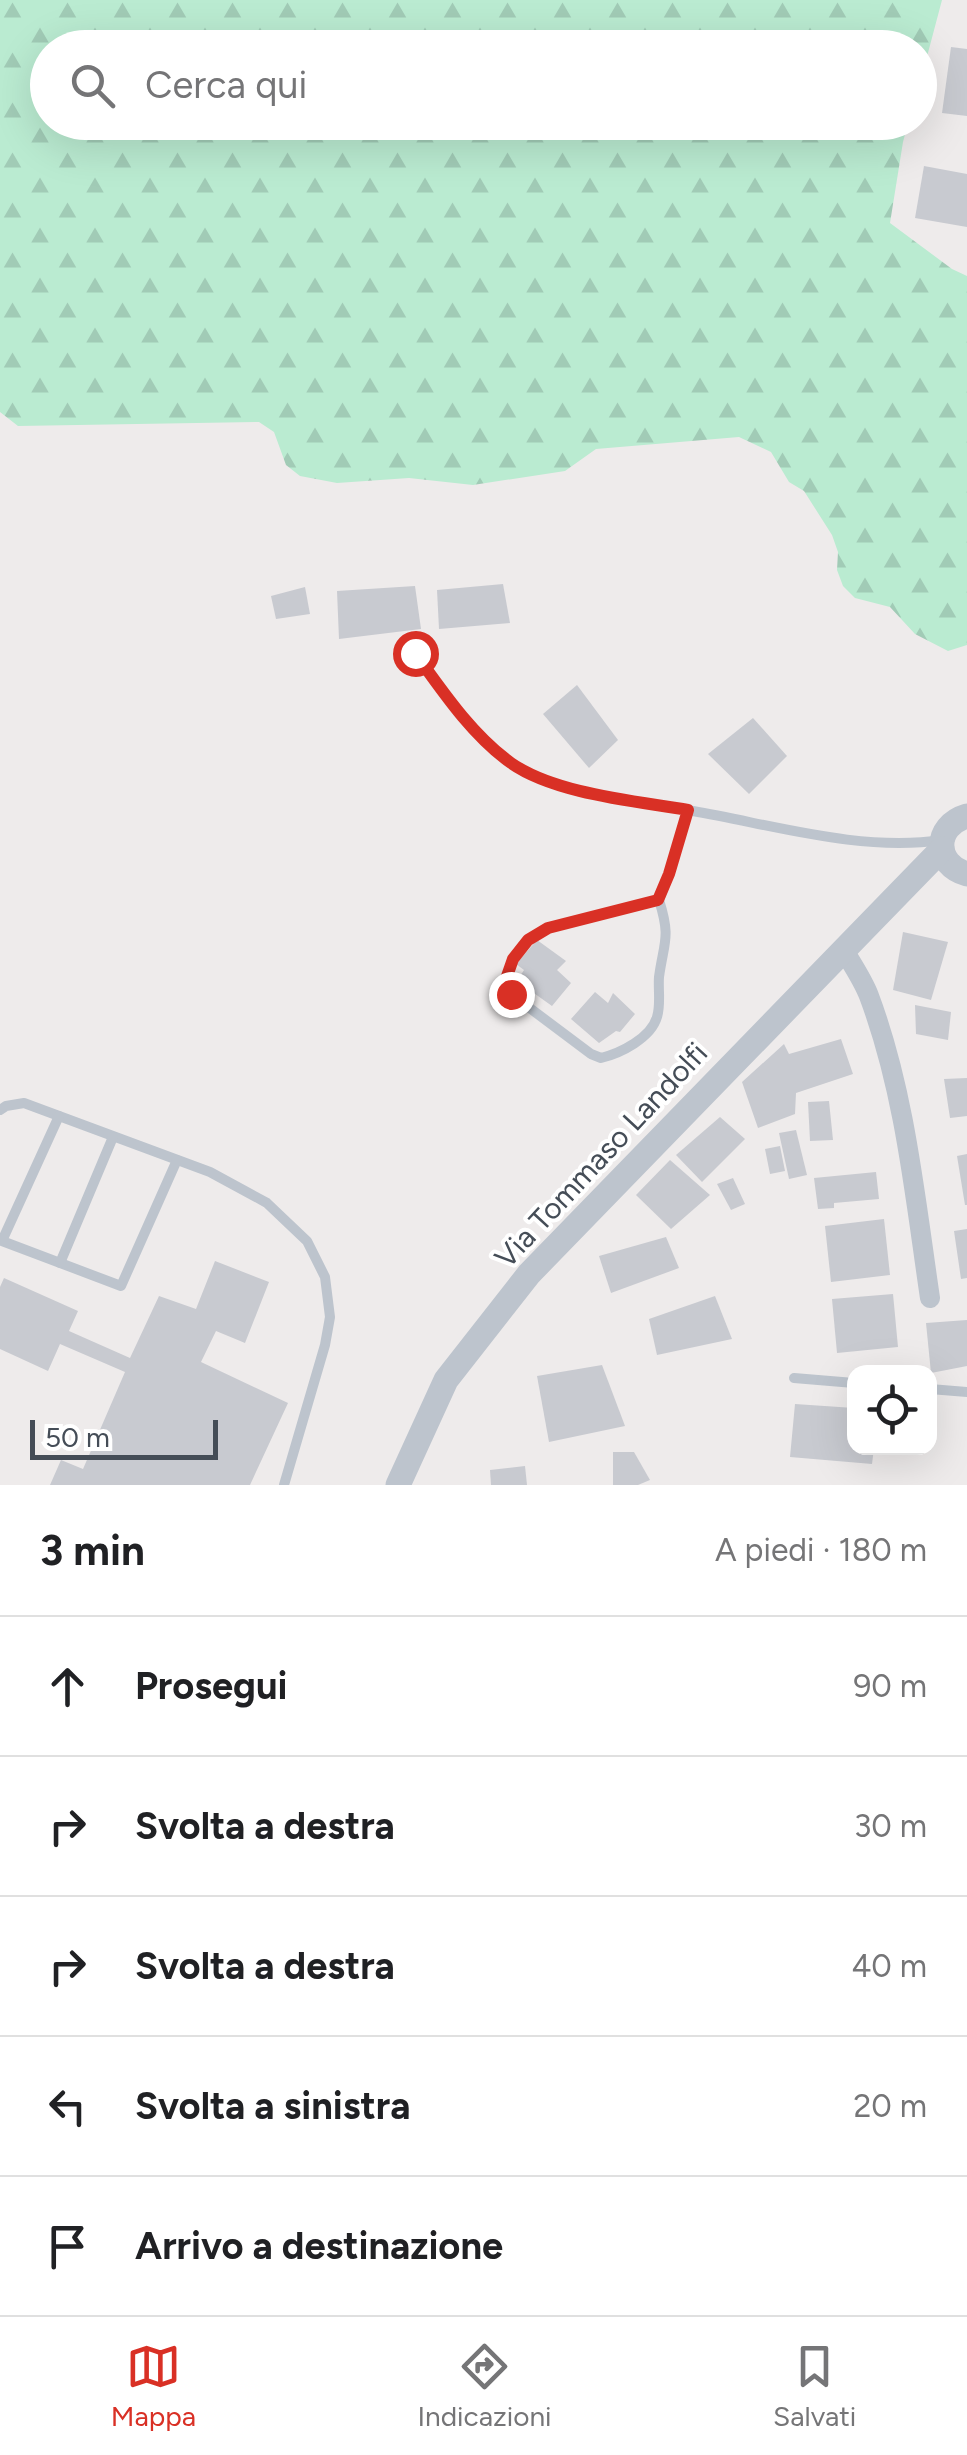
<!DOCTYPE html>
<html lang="it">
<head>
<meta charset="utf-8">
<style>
  body { margin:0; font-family:Figtree,sans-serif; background:#f6f6f6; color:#202124 }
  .controls { position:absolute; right:30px; bottom:30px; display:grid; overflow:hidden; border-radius:20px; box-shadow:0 10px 40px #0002 }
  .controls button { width:90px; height:90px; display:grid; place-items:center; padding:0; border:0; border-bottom:2px solid #e0e0e0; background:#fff; color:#202124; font:50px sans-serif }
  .scale { position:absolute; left:30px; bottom:25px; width:188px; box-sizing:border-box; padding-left:10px; border:5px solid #454d57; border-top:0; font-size:28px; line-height:35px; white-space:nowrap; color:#454d57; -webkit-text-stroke:8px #fff; paint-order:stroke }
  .stop { position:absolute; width:30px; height:30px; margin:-22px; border:8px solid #d93025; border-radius:50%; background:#fff }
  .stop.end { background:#d93025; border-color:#fff; box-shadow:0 2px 10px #0008 }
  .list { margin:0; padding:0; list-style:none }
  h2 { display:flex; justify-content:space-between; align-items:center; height:130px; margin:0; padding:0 40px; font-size:42px }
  h2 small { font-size:32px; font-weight:400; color:#757577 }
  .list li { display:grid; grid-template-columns:65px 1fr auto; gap:30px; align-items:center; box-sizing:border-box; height:140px; padding:0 40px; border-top:2px solid #e0e0e0 }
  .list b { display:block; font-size:38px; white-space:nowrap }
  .list em { font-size:32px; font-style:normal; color:#757577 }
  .icon { flex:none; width:55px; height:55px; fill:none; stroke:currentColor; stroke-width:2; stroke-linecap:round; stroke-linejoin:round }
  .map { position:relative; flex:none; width:967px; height:1485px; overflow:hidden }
  .search { position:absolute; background:#fff; box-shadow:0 10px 40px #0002; left:30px; right:30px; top:30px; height:110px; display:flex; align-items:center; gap:25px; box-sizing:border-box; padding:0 35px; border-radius:55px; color:#757577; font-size:38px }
  .sheet { height:830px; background:#fff }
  nav { display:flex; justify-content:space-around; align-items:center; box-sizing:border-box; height:140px; border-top:2px solid #e0e0e0; background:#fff; font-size:28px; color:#757577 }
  nav a { display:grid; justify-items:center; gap:5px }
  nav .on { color:#d93025 }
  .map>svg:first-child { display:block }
</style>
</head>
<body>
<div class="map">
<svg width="967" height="1485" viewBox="0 0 967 1485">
  <defs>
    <pattern id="forest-firs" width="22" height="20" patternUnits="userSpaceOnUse" patternTransform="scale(2.5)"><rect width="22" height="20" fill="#baebd1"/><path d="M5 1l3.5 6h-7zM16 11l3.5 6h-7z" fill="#a1cbb6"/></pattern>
  </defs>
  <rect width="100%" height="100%" fill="#eeebeb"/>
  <!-- forest -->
  <polygon fill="url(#forest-firs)" points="0,0 942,0 920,83 920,48 48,48 48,122 908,123 903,142 890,223 952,269 967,276 967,645 948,651 915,634 890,607 855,598 843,586 837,570 838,552 832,535 804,491 789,482 771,452 739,437 596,449 565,471 473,485 409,478 337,483 300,476 286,465 274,432 259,422 18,426 0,412"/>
  <!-- building -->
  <g fill="#c8cad0">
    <polygon points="951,47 967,49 967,116 942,113"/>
    <polygon points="924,166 967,174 967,227 915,218"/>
    <polygon points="503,584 510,623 439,629 437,590"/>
    <polygon points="415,586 421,629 339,639 337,591"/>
    <polygon points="305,587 310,614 276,619 271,596"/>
    <polygon points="577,685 618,740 589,768 543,714"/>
    <polygon points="753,718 787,756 749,794 708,754"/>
    <polygon points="903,932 948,942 931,1000 893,990"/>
    <polygon points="537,940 566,961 557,970 571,983 552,1006 517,981 524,970 516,964"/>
    <polygon points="595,992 608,1003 613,993 635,1014 620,1032 616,1031 599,1043 571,1019"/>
    <polygon points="915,1005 951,1012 948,1040 916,1034"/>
    <polygon points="841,1039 853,1074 796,1093 795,1114 758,1128 742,1082 784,1044 789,1054"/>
    <polygon points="967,1078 967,1116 950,1118 944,1079"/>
    <polygon points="829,1101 833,1140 810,1141 808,1102"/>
    <polygon points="720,1117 745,1139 702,1182 676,1155"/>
    <polygon points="796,1130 807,1175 789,1179 779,1133"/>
    <polygon points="780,1146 785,1171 770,1174 765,1149"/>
    <polygon points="967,1154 967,1205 965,1205 957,1156"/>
    <polygon points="670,1160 710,1195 671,1229 636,1195"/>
    <polygon points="876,1172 879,1199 834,1203 834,1208 818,1209 814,1178"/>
    <polygon points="733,1178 745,1204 731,1210 717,1184"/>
    <polygon points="884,1219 890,1275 831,1282 825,1226"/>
    <polygon points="967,1229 967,1278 961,1279 954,1231"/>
    <polygon points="666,1237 679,1268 611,1293 599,1256"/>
    <polygon points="215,1261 269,1282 245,1343 216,1331 201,1362 288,1403 250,1485 50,1485 61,1460 83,1469 125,1372 60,1344 48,1371 0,1349 0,1287 4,1278 78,1311 69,1331 130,1358 159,1296 196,1309"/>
    <polygon points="893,1294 898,1347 837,1353 832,1299"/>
    <polygon points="715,1296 732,1339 657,1355 649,1319"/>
    <polygon points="967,1320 967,1366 931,1373 926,1323"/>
    <polygon points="602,1365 625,1426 549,1442 537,1376"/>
    <polygon points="795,1404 854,1408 854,1448 874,1448 872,1464 790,1457"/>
    <polygon points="613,1452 634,1452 650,1480 638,1485 613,1485"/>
    <polygon points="525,1466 527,1485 491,1485 490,1470"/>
  </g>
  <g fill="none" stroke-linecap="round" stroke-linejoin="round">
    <!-- service -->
    <g stroke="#bdc4cd" stroke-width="10">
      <path d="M415 653C443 692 471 733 510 762 554 795 639 801 693 811 774 825 860 852 942 840"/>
      <path d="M659 900C671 938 664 941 659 977 658 990 661 1005 657 1017 651 1038 621 1053 601 1058L591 1054 511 994 506 979 513 959 528 940 548 928 659 900 669 874 688 810"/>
      <polyline points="0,1110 6,1106 24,1103 210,1172 267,1203 307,1241 325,1277 330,1317 325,1345 284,1485"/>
      <polyline points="59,1116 2,1241 121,1286 177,1160"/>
      <polyline points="60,1263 113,1137"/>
      <polyline points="794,1378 854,1383"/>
      <polyline points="930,1389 967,1392"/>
    </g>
    <!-- minor -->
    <path stroke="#bdc4cd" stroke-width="20" d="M843 949C852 964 863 980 869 996 905 1092 915 1197 930 1298"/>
    <!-- tertiary -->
    <g stroke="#bdc4cd" stroke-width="25">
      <path d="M967 816C933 826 934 865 967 874"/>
      <polyline points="398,1485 446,1380 529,1274 942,849"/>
    </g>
  </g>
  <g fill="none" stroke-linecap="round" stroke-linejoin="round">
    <!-- route -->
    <path stroke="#d93025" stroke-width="12" d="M415 653C443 692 472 735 511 763 555 794 636 801 688 810L669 874 658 900 548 928 528 940 513 959 506 979 511 994"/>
  </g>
  <g text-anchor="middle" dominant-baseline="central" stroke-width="8" stroke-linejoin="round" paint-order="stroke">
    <!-- street labels -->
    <g font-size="30" fill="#454d57" stroke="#fff">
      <text transform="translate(601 1155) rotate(-47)">Via Tommaso Landolfi</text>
    </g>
  </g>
</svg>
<div class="controls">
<button><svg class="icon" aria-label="locate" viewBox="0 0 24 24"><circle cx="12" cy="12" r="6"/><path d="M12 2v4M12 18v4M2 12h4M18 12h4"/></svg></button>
</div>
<div class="scale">50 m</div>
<div class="stop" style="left:415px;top:653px"></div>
<div class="stop end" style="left:511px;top:994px"></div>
<div class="search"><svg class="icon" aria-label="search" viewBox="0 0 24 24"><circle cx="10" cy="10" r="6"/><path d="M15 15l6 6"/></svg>Cerca qui</div>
</div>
<section class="sheet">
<h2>3 min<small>A piedi · 180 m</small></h2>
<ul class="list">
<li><svg class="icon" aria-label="ahead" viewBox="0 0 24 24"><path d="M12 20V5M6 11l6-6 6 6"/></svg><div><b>Prosegui</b></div><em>90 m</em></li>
<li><svg class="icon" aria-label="right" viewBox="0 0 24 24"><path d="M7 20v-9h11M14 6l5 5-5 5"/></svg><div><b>Svolta a destra</b></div><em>30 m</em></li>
<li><svg class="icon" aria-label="right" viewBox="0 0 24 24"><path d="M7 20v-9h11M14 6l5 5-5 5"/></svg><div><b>Svolta a destra</b></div><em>40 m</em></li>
<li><svg class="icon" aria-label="left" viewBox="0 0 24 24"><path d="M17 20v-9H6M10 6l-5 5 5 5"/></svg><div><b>Svolta a sinistra</b></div><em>20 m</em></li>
<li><svg class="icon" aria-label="arrive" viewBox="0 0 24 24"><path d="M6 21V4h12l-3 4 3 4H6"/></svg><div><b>Arrivo a destinazione</b></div></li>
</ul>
</section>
<nav>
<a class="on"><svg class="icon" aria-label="map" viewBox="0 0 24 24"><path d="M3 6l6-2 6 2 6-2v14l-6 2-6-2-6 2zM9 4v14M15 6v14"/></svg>Mappa</a>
<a><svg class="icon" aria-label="directions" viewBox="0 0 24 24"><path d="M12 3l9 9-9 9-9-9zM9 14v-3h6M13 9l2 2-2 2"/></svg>Indicazioni</a>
<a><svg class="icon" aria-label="saved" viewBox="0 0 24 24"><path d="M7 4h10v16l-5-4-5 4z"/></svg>Salvati</a>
</nav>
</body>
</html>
